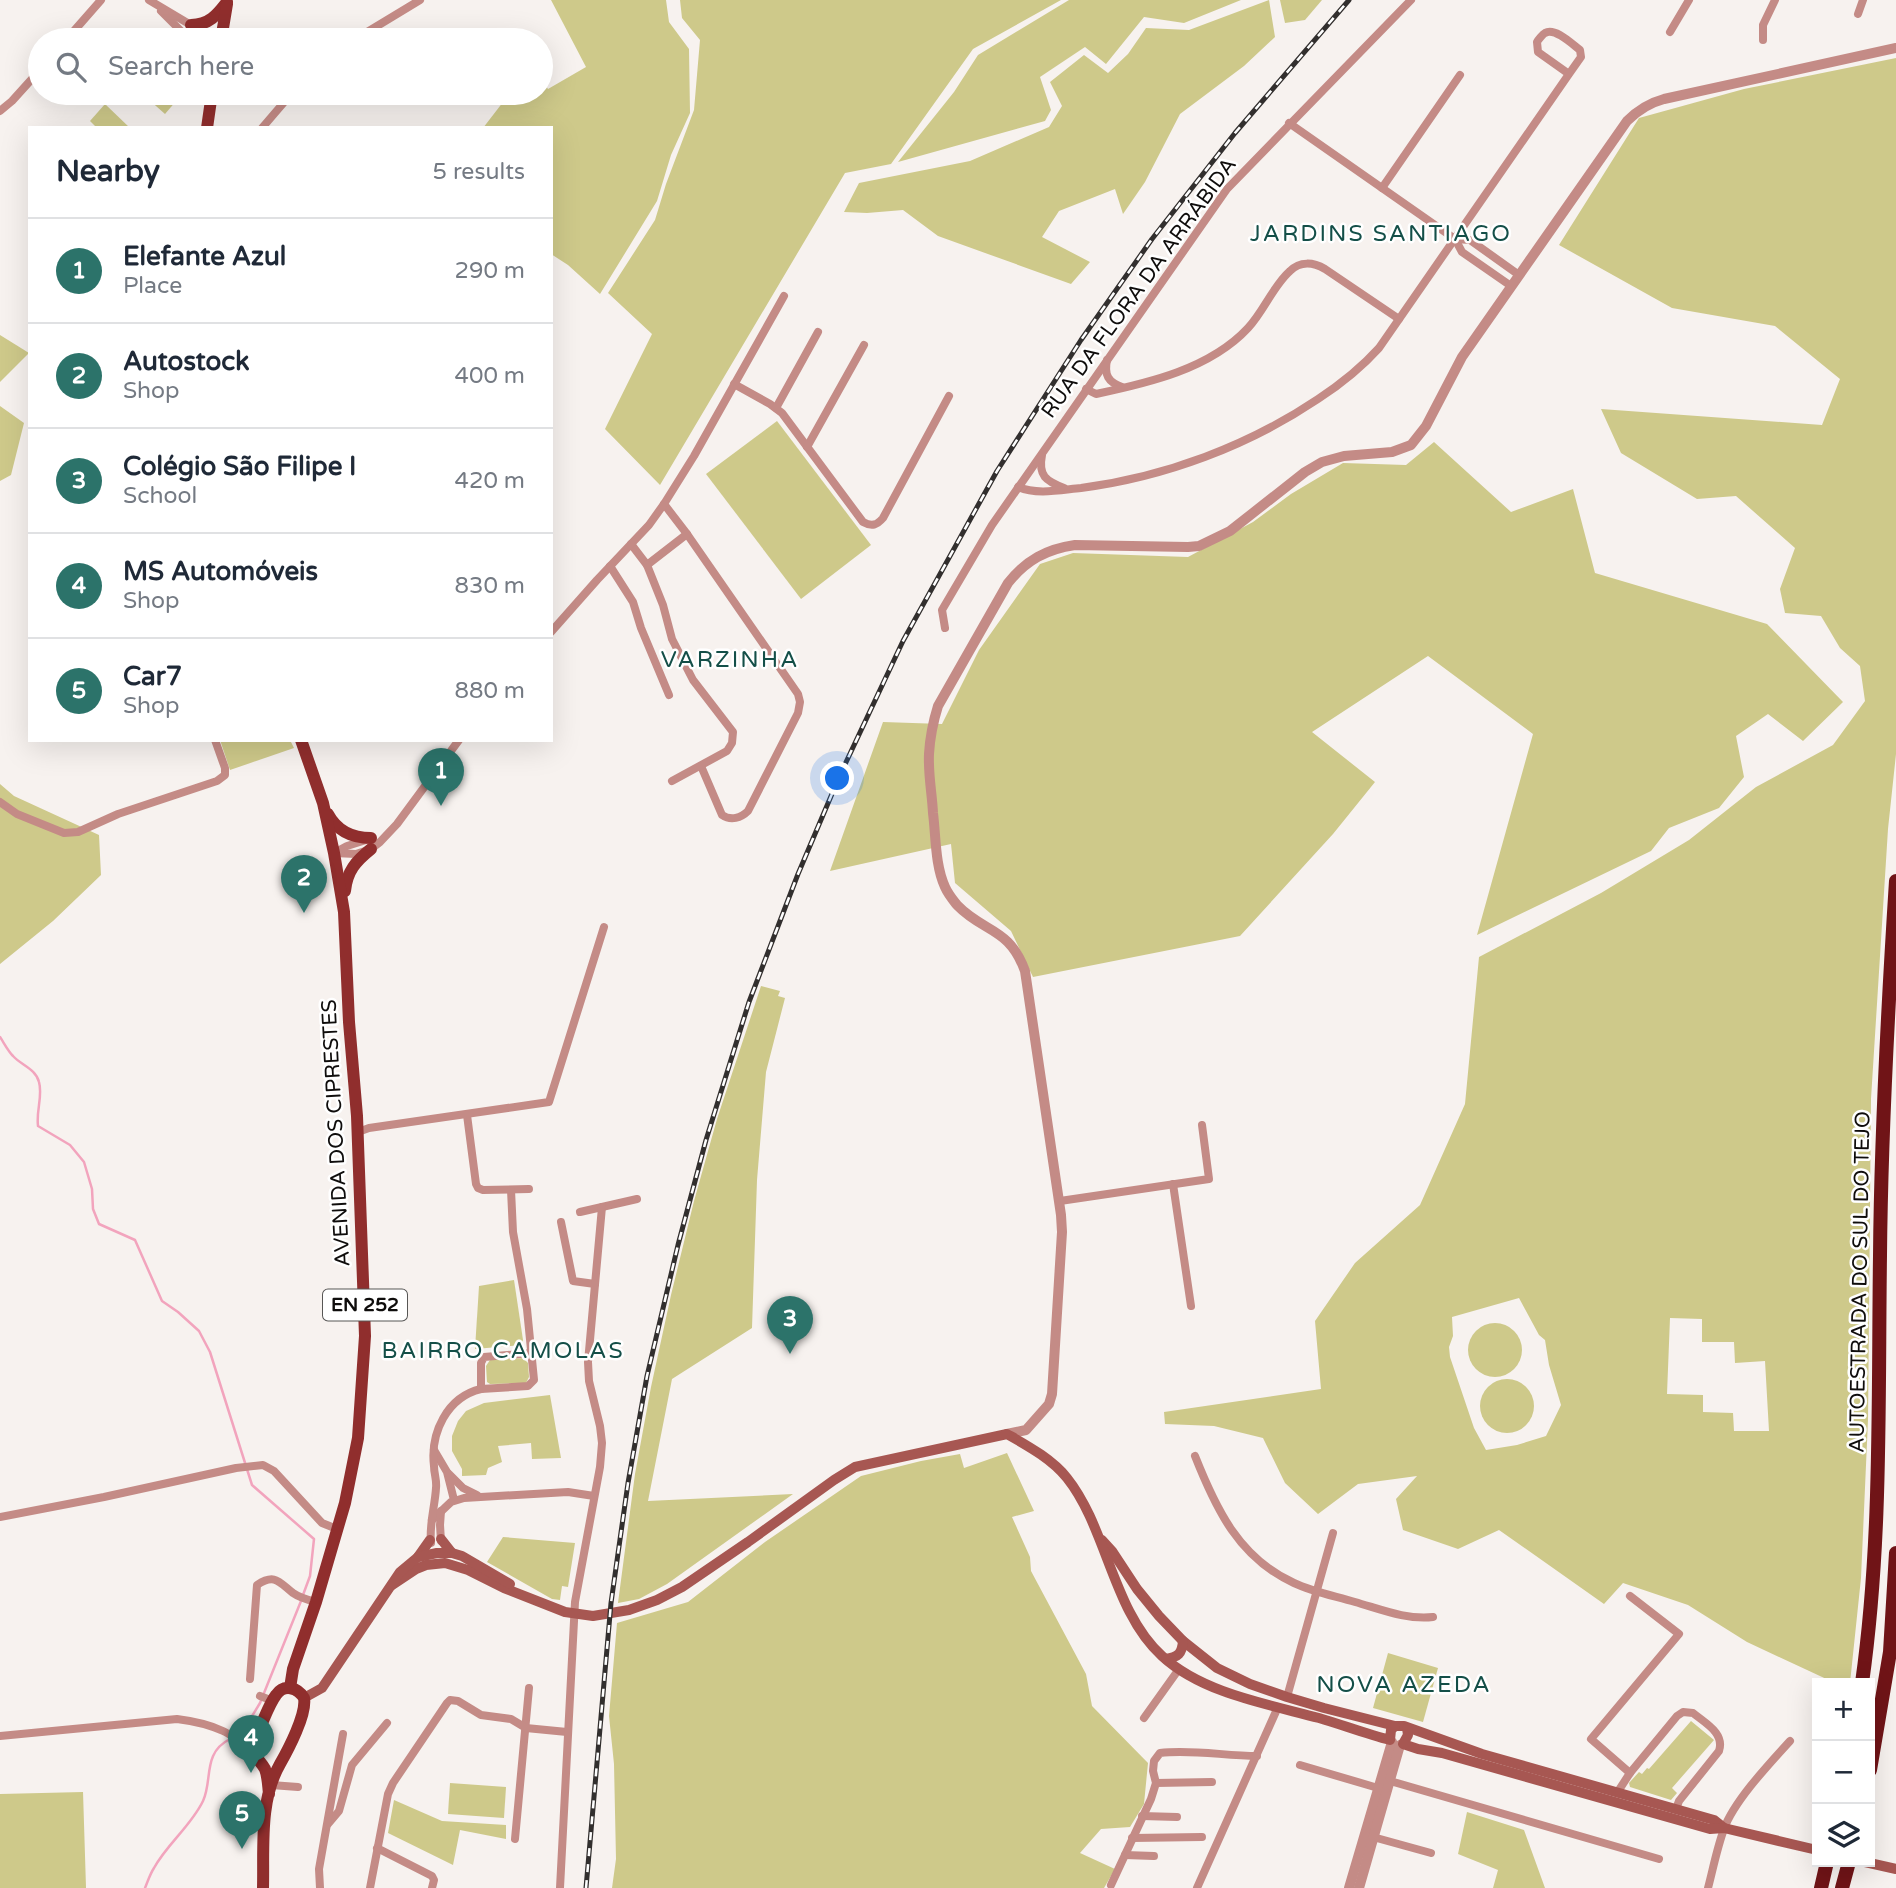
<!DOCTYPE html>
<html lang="en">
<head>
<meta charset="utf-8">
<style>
  body { margin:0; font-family:"Varela Round",sans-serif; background:#f6f6f7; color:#1f2937 }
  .controls { position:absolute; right:21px; bottom:21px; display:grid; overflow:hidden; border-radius:0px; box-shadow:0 7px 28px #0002 }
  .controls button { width:63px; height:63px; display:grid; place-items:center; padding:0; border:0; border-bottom:2px solid #e0e1e3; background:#fff; color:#1f2937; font:35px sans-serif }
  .you { position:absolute; left:838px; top:779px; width:24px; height:24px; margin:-18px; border:5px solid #fff; border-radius:50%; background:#1a73e8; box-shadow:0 0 0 10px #1a73e833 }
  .badge { display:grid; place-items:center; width:46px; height:46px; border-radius:50%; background:#2c736a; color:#fff; font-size:23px; font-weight:700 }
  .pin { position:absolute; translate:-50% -58px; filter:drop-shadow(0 2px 4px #0008) }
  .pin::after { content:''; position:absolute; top:37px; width:24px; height:21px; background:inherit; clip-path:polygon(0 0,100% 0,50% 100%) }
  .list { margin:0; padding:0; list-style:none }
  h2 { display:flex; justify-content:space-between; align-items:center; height:91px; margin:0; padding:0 28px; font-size:30px }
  h2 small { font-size:23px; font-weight:400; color:#747a83 }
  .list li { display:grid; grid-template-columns:46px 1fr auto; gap:21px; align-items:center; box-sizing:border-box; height:105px; padding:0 28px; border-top:2px solid #e0e1e3 }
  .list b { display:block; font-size:26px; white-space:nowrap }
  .list p { margin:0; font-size:23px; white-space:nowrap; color:#747a83 }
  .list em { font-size:23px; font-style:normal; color:#747a83 }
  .icon { flex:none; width:38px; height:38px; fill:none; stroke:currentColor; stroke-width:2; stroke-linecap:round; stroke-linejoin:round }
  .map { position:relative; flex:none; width:1896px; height:1888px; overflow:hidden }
  .search { position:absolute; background:#fff; box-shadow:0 7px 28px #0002; left:28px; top:28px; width:525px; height:77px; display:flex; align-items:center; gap:18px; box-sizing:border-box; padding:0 24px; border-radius:38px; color:#747a83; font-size:26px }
  .panel { position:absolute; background:#fff; box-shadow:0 7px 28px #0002; left:28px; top:126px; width:525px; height:616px; border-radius:0px }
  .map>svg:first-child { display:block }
</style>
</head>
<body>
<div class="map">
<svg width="1896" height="1888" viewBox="0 0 1896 1888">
  <rect width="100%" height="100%" fill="#f7f2ef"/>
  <!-- green -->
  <g fill="#cec98a" fill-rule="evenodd">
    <polygon points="551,0 666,0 669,22 689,49 690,113 671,155 657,201 600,294 568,265 551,254 551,128 483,128 510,93 541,93 541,78 548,89 586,67"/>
    <polygon points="680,0 1061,0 973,49 891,164 845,173 660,485 605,429 652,334 608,293 655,220 666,184 694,110 700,40 682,18"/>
    <polygon points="1069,0 1241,0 1184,23 1144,17 1106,64 1085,47 1040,77 1051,110 1045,121 898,162 954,92 978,55"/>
    <polygon points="1269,0 1275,37 1244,66 1180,114 1145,182 1123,214 1115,189 1059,211 1042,237 1090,262 1071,284 938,236 903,210 867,213 844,212 859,183 970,161 1049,127 1062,106 1050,82 1084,55 1108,73 1128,54 1146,28 1189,30"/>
    <polygon points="1280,0 1322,0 1305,20 1285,23"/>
    <path d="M1896 58V754L1888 829 1871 1099 1868 1420 1861 1578 1850 1683H1835L1747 1642 1688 1605 1623 1583 1604 1604 1499 1530 1458 1549 1403 1530 1396 1499 1417 1476 1358 1484 1318 1514 1285 1483 1263 1438 1214 1426 1165 1424 1164 1412 1321 1389 1315 1321 1355 1263 1420 1205 1465 1104 1479 957 1601 893 1689 840 1756 787 1833 745 1865 701 1860 666 1840 648 1821 616 1785 613 1780 589 1795 548 1736 496 1697 499 1621 453 1601 409 1822 425 1840 379 1775 326 1672 308 1559 245 1639 118 1744 89ZM1519 1298 1539 1335 1545 1340 1549 1365 1561 1405 1546 1436 1517 1445 1486 1450 1474 1428 1450 1357 1449 1347 1453 1336 1452 1317ZM1670 1318 1702 1319V1342H1734L1735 1363 1765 1361 1769 1431H1734L1733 1413 1703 1412V1395L1667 1394Z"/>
    <polygon points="153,93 183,93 165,114 147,98"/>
    <polygon points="105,104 130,128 97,128 90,121"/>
    <polygon points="0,335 29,353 0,382"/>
    <polygon points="0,406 24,423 11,475 0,481"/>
    <polygon points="777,421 871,545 801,599 706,474"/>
    <polygon points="1434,442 1511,512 1573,489 1595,573 1767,624 1843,702 1803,741 1768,714 1736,736 1744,777 1719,808 1669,828 1651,851 1477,935 1533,734 1428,656 1312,732 1375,782 1333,834 1240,936 1033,977 1011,931 955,883 951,844 830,871 883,722 942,724 979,650 1040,564 1073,553 1188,557 1253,522 1291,494 1343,463 1406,465"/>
    <polygon points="220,740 290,740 294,748 230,770"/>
    <polygon points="0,784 14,796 99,835 101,875 53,921 0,964"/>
    <polygon points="761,986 780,991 778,996 785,998 766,1072 757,1180 752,1328 672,1379 648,1501 793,1494 667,1584 639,1599 618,1603 635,1474 651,1387 671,1295 694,1201 717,1119"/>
    <polygon points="514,1280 523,1340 521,1345 475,1349 479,1286"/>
    <circle cx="1495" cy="1350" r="27"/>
    <polygon points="523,1358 528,1363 529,1377 526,1383 490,1384 487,1382 486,1366 490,1360"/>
    <circle cx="1507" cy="1406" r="27"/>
    <polygon points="550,1395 561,1458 532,1459 531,1443 498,1446 502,1462 488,1468 486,1475 462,1476 462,1469 452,1451 452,1436 458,1421 466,1411 484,1403"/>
    <polygon points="1007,1453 1034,1511 1012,1517 1030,1557 1031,1571 1086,1674 1092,1706 1148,1763 1144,1804 1130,1827 1101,1829 1080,1853 1115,1869 1104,1888 612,1888 616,1859 614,1764 609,1716 617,1623 688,1602 765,1542 861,1476 921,1461 960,1454 964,1468"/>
    <polygon points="503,1537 575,1543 568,1587 562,1586 560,1600 552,1599 487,1562"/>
    <polygon points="1388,1653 1438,1668 1423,1722 1373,1708"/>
    <polygon points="1691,1721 1714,1740 1672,1788 1677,1793 1671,1800 1630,1787 1629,1783 1639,1772 1642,1774 1647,1768 1649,1769"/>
    <polygon points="450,1783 506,1787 504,1818 448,1814"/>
    <polygon points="83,1792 86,1888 0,1888 0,1794"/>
    <polygon points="394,1800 442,1821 506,1825 506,1839 460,1830 453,1865 388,1833"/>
    <polygon points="1467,1812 1524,1830 1545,1888 1493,1888 1498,1870 1458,1854"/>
  </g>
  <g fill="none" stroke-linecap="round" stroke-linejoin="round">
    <!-- stream -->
    <g stroke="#f2a4bd" stroke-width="2.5">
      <path d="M0 1037C4 1043 8 1051 13 1056 21 1065 36 1069 39 1082 43 1096 36 1110 38 1126L70 1145 84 1162 92 1189 93 1209 99 1224 135 1240 162 1301 178 1312 199 1331 210 1352 252 1485 314 1539 310 1576 303 1595"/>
      <polyline points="236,1736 241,1734 260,1703 301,1601"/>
      <path d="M145 1888C148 1881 150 1874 154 1868 167 1844 191 1826 203 1801 213 1780 202 1753 230 1739"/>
    </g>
    <!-- minor -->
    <g stroke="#c48b86" stroke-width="8">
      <polyline points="149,0 216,40"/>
      <polyline points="161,11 189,39"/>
      <polyline points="1858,14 1863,0"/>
      <polyline points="1670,32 1689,0"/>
      <polyline points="66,40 101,0"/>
      <polyline points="354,40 420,0"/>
      <polyline points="1763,40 1763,25 1775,0"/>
      <polyline points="0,111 12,101 40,70"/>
      <polyline points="1289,123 1455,239 1462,252 1511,286"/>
      <polyline points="262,128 292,93"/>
      <polyline points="1382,188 1460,75"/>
      <polyline points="1455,239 1470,240 1519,275"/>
      <path d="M1107 360C1104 375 1108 382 1122 387"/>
      <path d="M734 384 770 404 782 413 863 522C872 527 877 525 883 518L949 396"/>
      <path d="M1086 389 1096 394C1148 383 1210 369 1248 328 1264 311 1273 286 1290 271 1300 261 1313 262 1325 269L1399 319"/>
      <polyline points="776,408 818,332"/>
      <polyline points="807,447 864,345"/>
      <path d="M1042 455C1038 476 1046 481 1064 488"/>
      <path d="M1018 487C1037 495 1060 490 1081 488 1165 477 1248 446 1318 399 1341 384 1361 368 1379 348L1569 74 1581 57 1580 50C1572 44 1555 27 1545 33 1543 34 1538 40 1537 42L1538 52 1569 74"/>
      <path d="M687 534 798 694 800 702 798 713 748 811C741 818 731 821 722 815L701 766"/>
      <polyline points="631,544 647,565 687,534 664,504"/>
      <polyline points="647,565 663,605 672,639 693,680 733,732 732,743 727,751 672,781"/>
      <polyline points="610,566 633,602 641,628 669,695"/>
      <polyline points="945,628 942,610 992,525 1227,189 1411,0"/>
      <polyline points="551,632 597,580 649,525 664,504 694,456 784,296"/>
      <polyline points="0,802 17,814 64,833 78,832 118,814 217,781 225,775 225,768 215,740"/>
      <polyline points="334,853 356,854 371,849 380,842 397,824 459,740"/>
      <polyline points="334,853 347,846 366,840"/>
      <polyline points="467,1115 476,1184 478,1188 483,1190 529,1189"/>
      <polyline points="358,1132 369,1128 549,1102 604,927"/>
      <polyline points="1173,1184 1191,1306"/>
      <polyline points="1060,1201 1209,1179 1202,1125"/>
      <polyline points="580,1212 637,1199"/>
      <polyline points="561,1222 573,1281 595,1284"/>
      <polyline points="481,1389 481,1363 484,1357 532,1353"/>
      <polyline points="434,1450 447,1472 454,1500"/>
      <path d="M1195 1456C1216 1509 1239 1558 1294 1583 1313 1592 1335 1596 1355 1602 1380 1609 1406 1620 1433 1617"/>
      <polyline points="449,1474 463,1488 477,1495"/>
      <polyline points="441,1511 440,1525 441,1541"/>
      <polyline points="0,1517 104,1497 236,1468 263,1465 274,1471 322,1523 337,1529"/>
      <polyline points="432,1520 451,1502 464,1498 568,1492 594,1496"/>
      <path d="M431 1543C429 1524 435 1506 436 1488 437 1480 434 1474 434 1466 430 1433 447 1397 481 1389L528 1386 534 1380 527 1309 513 1232 511 1190"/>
      <polyline points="1630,1596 1679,1634 1591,1739 1630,1773"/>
      <path d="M250 1679 257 1585C275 1573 279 1582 293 1593 300 1598 308 1600 316 1602"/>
      <polyline points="260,1696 273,1701"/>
      <polyline points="1287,1697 1333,1533"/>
      <polyline points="1144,1718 1179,1669"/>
      <path d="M0 1736 177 1719C193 1721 208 1724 223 1731 234 1736 241 1745 253 1747"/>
      <polyline points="1300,1765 1378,1788"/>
      <polyline points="1390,1781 1659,1859"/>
      <polyline points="1156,1783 1212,1782"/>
      <polyline points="271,1785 298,1787"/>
      <path d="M1617 1793 1630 1773 1677 1716 1683 1712 1693 1713C1705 1723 1725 1733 1719 1751L1679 1801 1676 1809"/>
      <polyline points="1142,1816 1177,1817"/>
      <polyline points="328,1824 339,1811 352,1765 387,1723"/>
      <polyline points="1373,1837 1431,1853"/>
      <polyline points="1132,1838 1202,1837"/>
      <polyline points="515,1839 529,1688"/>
      <polyline points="377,1848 432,1876 434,1880 432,1888"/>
      <polyline points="1125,1855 1154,1856"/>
      <path d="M1111 1885 1151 1799 1156 1783 1153 1771 1154 1761 1160 1753C1191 1749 1225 1756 1257 1756"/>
      <polyline points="320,1888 319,1869 343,1734"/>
      <polyline points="370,1888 388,1794 393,1783 447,1703 450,1700 458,1701 481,1715 511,1719 526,1728 567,1732"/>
      <polyline points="560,1888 575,1602 600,1467 602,1443 600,1426 589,1381 588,1362 602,1207"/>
      <polyline points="1197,1888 1278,1707"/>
      <path d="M1708 1888C1713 1869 1717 1848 1724 1829 1734 1801 1770 1763 1790 1741"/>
    </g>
    <!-- tertiary -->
    <g stroke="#c48b86" stroke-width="10">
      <path d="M1007 1434 1026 1430 1049 1404 1052 1394 1062 1232 1061 1215 1025 971C1009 927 984 933 957 905 953 900 948 894 945 887 935 865 936 837 933 813 932 793 928 774 929 754 930 737 933 722 938 706L1008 583C1026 560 1047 549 1075 545L1188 547 1199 546 1230 531 1305 472 1322 462 1344 456 1392 452 1411 445 1426 426 1462 357 1627 121C1638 110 1649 103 1664 99L1896 48"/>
      <polyline points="1349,1888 1392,1742 1390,1740"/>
      <polyline points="1359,1888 1400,1745 1403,1744"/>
    </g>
    <!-- secondary -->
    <g stroke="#a75752" stroke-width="10">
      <polyline points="441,1539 452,1553"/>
      <polyline points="1102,1540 1112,1551 1137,1589 1159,1616 1183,1641 1217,1668 1250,1684 1287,1697 1324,1708 1395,1726 1404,1726 1482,1754 1714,1820 1724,1828"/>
      <polyline points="418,1557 430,1540"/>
      <path d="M392 1585 416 1569 426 1565 445 1563 468 1570 504 1588 565 1612 593 1616 629 1610 657 1600 682 1587 748 1542 834 1480 855 1467 1007 1434C1028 1446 1052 1459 1067 1478 1107 1528 1113 1612 1162 1656 1202 1693 1267 1704 1319 1718 1343 1725 1366 1734 1390 1740L1391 1730 1395 1726"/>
      <path d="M1166 1659C1178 1657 1182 1654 1183 1641"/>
      <polyline points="304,1698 322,1688 400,1572 418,1557 437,1553 452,1553 462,1556 510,1584"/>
      <polyline points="1407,1728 1408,1735 1403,1744 1418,1749 1442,1753 1710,1829 1724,1828 1817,1850"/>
      <polyline points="1865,1862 1896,1869"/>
    </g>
    <!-- primary -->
    <g stroke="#902e2d" stroke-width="12">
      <path d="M191 25C209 25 217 15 227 2"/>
      <polyline points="187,38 189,40"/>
      <polyline points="221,40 227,4"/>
      <polyline points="207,128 212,93"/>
      <path d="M328 814C337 831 352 838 371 838"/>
      <path d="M345 891C347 871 356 861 371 849"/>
      <polyline points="290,1688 293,1669 316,1602 345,1503 358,1438 365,1336 357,1116 349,1022 344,912 334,853 323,803 301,740"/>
      <path d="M263 1888C264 1848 259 1800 280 1764 288 1750 307 1714 304 1698 298 1688 284 1683 276 1695 269 1704 257 1735 253 1747 254 1758 260 1760 265 1769 268 1777 268 1785 269 1794"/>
    </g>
    <!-- motorway -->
    <g stroke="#701417" stroke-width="14">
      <path d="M1862 1683C1882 1542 1878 1398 1880 1256 1881 1131 1888 1006 1896 881"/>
      <polyline points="1870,1770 1890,1652 1896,1553"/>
      <polyline points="1821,1888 1827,1862"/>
      <polyline points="1842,1888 1849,1862"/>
    </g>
    <!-- rail casing -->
    <g stroke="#322f2e" stroke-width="5">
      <polyline id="rail" points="586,1888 611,1603 628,1483 647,1376 678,1245 706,1140 749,1002 798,874 840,775 903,641 997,471 1081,340 1152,239 1235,133 1349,0"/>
    </g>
    <!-- rail -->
    <use href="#rail" stroke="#fff" stroke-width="2.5" stroke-dasharray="8" stroke-linecap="butt"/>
  </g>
  <g text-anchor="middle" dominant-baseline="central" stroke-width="5" stroke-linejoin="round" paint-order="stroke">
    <!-- shield labels -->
    <rect fill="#fff" stroke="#575655" stroke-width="2" x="323" y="1289.5" width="84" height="31" rx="5"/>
    <g font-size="19" font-weight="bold" fill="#0f0d0c">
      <text x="365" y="1305">EN 252</text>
    </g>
    <!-- street labels -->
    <g font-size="21" fill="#0f0d0c" stroke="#fff">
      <text transform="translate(1139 288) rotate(-54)">RUA DA FLORA DA ARRÁBIDA</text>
      <text transform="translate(336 1133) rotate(-93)">AVENIDA DOS CIPRESTES</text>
      <text transform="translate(1860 1282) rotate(-89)">AUTOESTRADA DO SUL DO TEJO</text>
    </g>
    <!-- neighbourhood labels -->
    <g font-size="23" letter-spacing="2" fill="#144f48" stroke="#fff">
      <text x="1381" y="234">JARDINS SANTIAGO</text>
      <text x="730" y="660">VARZINHA</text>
      <text x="503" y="1351">BAIRRO CAMOLAS</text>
      <text x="1404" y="1685">NOVA AZEDA</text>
    </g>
  </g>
</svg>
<div class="controls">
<button>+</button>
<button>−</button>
<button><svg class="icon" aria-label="layers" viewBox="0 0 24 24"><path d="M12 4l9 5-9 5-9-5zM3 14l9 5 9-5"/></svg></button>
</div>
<div class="you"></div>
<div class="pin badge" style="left:441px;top:806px">1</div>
<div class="pin badge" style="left:304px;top:913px">2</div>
<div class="pin badge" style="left:790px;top:1354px">3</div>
<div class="pin badge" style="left:251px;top:1773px">4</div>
<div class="pin badge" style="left:242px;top:1849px">5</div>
<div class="search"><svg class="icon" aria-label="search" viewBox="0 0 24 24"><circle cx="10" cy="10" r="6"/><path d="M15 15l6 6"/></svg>Search here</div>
<section class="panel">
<h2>Nearby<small>5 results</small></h2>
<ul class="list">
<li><span class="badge">1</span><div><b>Elefante Azul</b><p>Place</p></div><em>290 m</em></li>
<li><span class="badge">2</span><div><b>Autostock</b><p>Shop</p></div><em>400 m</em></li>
<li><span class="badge">3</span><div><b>Colégio São Filipe I</b><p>School</p></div><em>420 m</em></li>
<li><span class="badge">4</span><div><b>MS Automóveis</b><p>Shop</p></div><em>830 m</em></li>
<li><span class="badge">5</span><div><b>Car7</b><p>Shop</p></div><em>880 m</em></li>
</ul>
</section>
</div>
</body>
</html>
